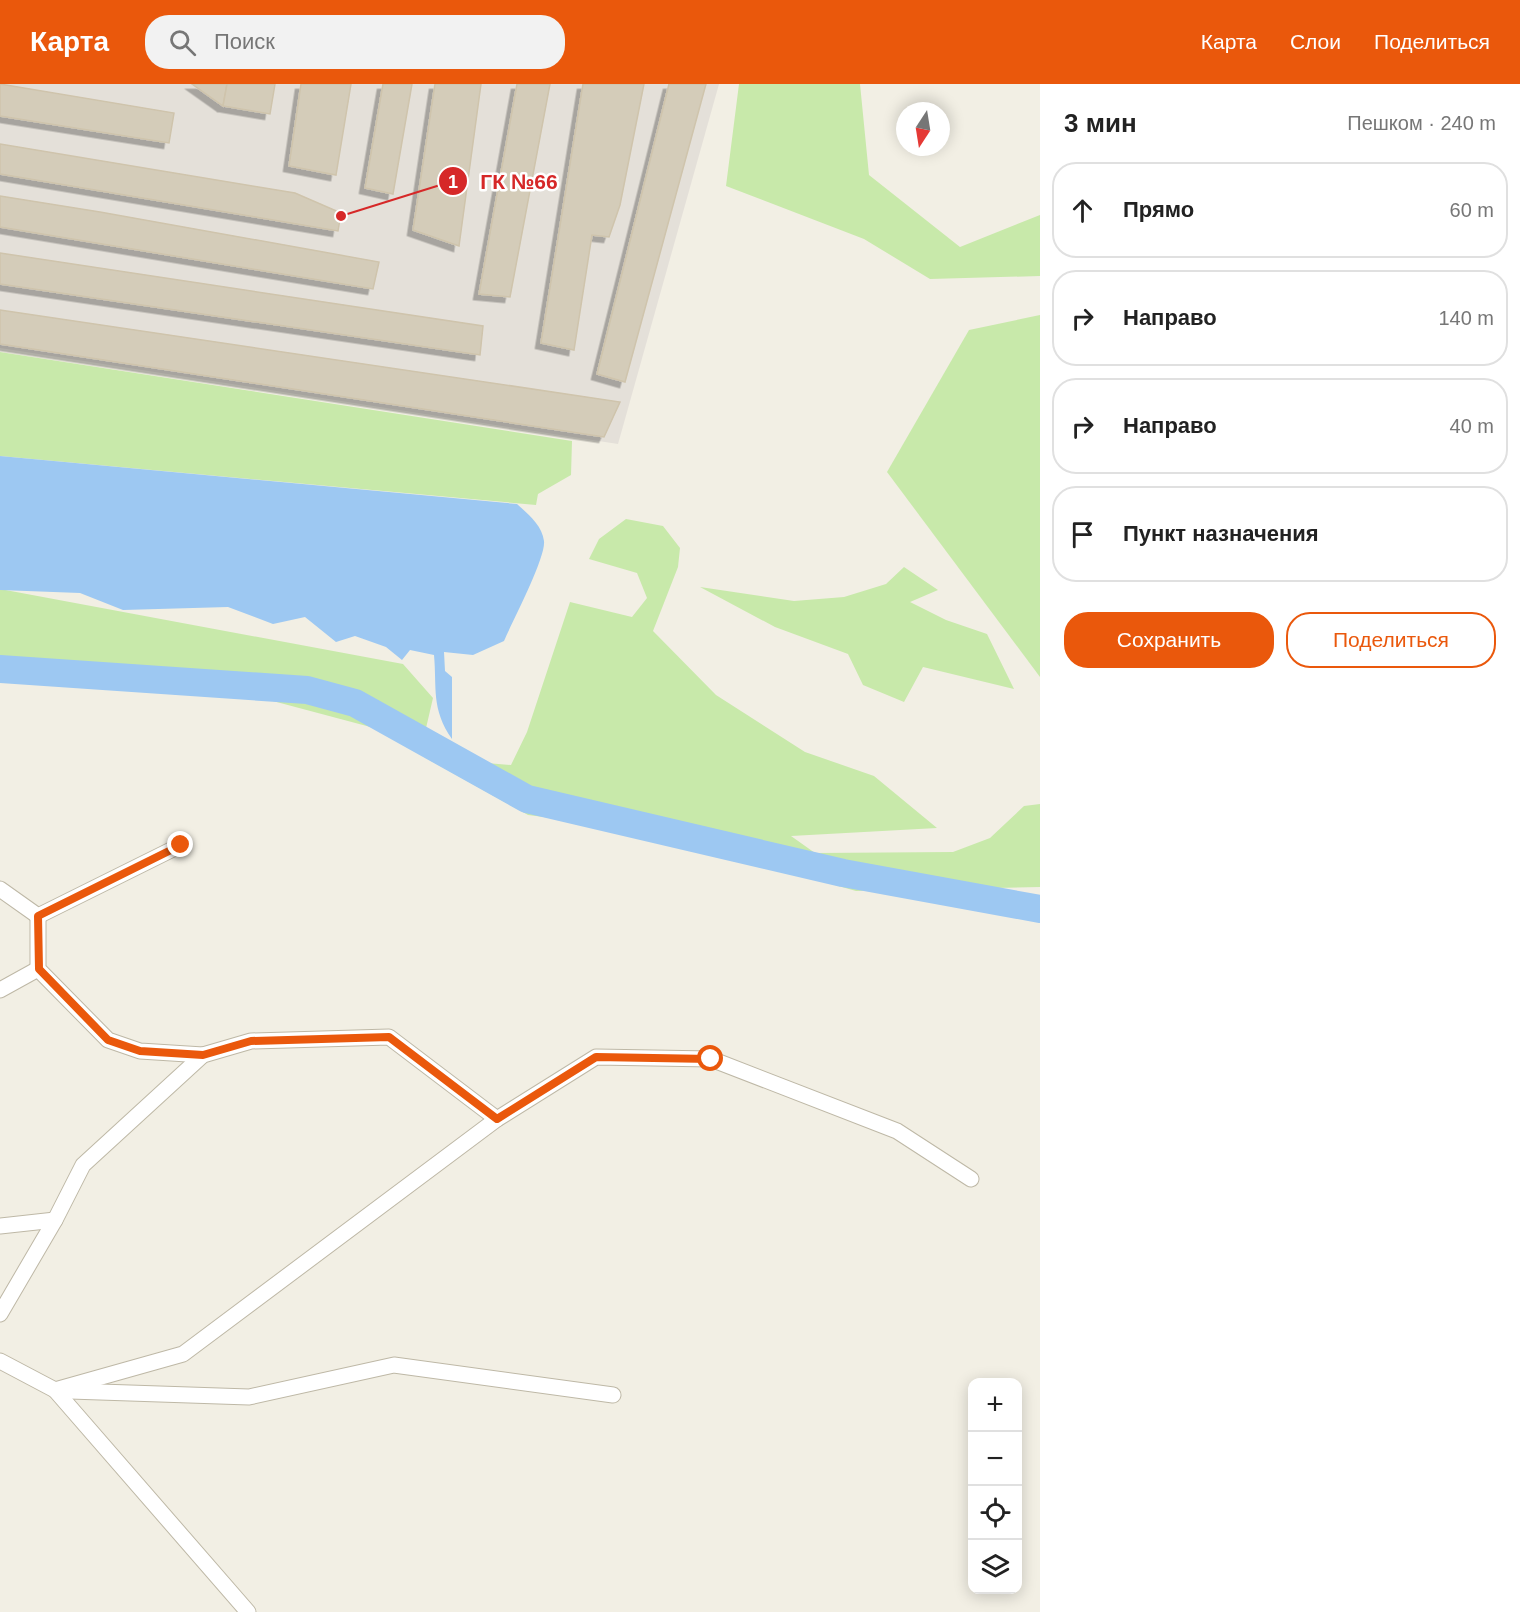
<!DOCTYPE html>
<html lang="ru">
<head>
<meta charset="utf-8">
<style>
  body { margin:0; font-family:Arial,sans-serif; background:#f2f2f2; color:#222 }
  .controls { position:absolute; right:18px; bottom:18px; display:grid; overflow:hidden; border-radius:12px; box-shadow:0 3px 15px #0003 }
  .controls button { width:54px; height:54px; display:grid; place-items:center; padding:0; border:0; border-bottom:2px solid #e0e0e0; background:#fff; color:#222; font:30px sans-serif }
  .compass { position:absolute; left:896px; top:18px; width:54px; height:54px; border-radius:50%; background:#fff; box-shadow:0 3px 15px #0003; rotate:192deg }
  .stop { position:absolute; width:18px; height:18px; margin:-14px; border:4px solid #ea580c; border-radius:50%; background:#fff }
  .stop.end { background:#ea580c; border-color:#fff; box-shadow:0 2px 6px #0008 }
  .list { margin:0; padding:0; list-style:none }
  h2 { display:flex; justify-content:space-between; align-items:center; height:78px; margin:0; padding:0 24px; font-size:26px }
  h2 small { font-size:20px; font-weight:400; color:#767676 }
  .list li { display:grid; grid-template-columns:39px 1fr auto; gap:18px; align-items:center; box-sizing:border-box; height:96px; margin:0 12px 12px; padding:0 12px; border:2px solid #e0e0e0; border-radius:24px }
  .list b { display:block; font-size:22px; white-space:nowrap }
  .list em { font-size:20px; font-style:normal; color:#767676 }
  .actions { display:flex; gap:12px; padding:18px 24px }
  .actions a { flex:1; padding:14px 0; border:2px solid #ea580c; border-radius:24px; text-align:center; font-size:21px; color:#ea580c }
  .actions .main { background:#ea580c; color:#fff }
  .icon { flex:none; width:33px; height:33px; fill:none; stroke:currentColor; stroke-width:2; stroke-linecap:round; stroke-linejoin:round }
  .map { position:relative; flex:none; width:1040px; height:1528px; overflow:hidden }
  header { display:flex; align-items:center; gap:36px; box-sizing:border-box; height:84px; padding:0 30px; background:#ea580c; color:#fff }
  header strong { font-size:28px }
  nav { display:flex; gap:33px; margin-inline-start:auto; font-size:21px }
  .search { width:420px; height:54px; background:#f2f2f2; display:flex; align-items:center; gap:15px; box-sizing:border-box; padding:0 21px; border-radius:24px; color:#767676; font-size:22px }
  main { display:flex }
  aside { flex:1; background:#fff }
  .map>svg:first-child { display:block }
</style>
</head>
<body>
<header>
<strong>Карта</strong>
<div class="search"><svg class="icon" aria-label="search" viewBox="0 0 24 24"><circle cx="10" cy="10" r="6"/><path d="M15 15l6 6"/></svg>Поиск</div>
<nav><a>Карта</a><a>Слои</a><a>Поделиться</a></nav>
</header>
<main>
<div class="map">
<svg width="1040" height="1528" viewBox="0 0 1040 1528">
  <defs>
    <filter id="shadow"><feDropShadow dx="-5.5" dy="5.5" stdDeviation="0" flood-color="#0004"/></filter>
  </defs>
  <rect width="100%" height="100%" fill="#f2efe4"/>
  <!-- industrial -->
  <polygon fill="#e4e0d9" points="0,0 719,0 618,360 0,264"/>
  <!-- green -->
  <g fill="#c8e9aa">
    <polygon points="739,0 860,0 869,91 960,163 1040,131 1040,192 930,195 864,155 726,102"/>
    <polygon points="1040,231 1040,593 887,388 969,246"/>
    <polygon points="0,268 572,357 571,391 538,410 536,421 0,372"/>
    <polygon points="626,435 663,442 680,464 678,483 653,547 716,611 805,668 874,692 937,744 791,752 815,769 953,768 990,754 1024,722 1040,720 1040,803 856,807 688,759 599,740 528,731 426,674 511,681 527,648 570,518 632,533 647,514 637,489 589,475 599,455"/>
    <polygon points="904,483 938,506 910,518 946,536 987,550 1014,605 923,583 904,618 863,601 848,570 775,543 700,503 794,517 844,513 886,500"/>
    <polygon points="0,505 403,580 433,614 423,657 217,602 109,593 0,589"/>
  </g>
  <!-- water -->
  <path fill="#9dc8f2" d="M0 372 517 420C528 430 542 441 544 457 546 474 512 538 504 557L473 571 444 568 445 587 452 593V655C431 625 437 604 434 571L410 566 402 576 386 563 355 552 336 558 305 533 273 540 228 523 123 526 80 509 0 506Z"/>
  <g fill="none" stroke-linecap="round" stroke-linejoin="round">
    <!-- canal -->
    <polyline stroke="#9dc8f2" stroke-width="28" points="0,585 307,606 355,619 527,715 843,789 1040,825"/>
  </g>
  <!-- building -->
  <g fill="#d4ccb9" stroke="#cfc4ac" stroke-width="1.5" filter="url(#shadow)">
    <polygon points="0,0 174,29 169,59 0,32"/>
    <polygon points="192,0 227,0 223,22"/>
    <polygon points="227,0 275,0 270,30 223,22"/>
    <polygon points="301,0 351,0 336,91 289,82"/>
    <polygon points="383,0 412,0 393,110 365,104"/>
    <polygon points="435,0 481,0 459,162 413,146"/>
    <polygon points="517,0 550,0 510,213 479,210"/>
    <polygon points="583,0 644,0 620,121 609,153 592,151 574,266 541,259"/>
    <polygon points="669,0 706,0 625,298 597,290"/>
    <polygon points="0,60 295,109 341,129 338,147 0,90"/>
    <polygon points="0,112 100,128 379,178 373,205 0,143"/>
    <polygon points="0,169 483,242 480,271 0,200"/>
    <polygon points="0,226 620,318 604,353 0,260"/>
  </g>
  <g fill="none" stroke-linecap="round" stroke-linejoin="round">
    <!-- lane casing -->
    <g stroke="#beb8a6" stroke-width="17">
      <g id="lane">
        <polyline points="0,805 38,832 181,761"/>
        <polyline points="38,832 38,885 108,956 140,967 203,971"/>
        <polyline points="0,906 38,885"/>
        <polyline points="0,1142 55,1136"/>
        <polyline points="0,1230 55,1136 83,1081 203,971 251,957 389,953 497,1035"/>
        <polyline points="0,1277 55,1306 183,1270 497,1035 596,973 711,975 897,1047 971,1095"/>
        <polyline points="55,1306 248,1528"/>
        <polyline points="70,1307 249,1313 394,1281 613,1311"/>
      </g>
    </g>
    <!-- lane -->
    <use href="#lane" stroke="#fff" stroke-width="15"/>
  </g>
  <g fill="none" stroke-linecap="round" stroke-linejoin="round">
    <!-- route -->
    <polyline stroke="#ea580c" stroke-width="8" points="181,761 38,832 39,885 108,956 140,967 203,971 251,957 389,953 497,1035 596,973 711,975"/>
  </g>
  <!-- callouts -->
  <path fill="none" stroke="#d62828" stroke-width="2" d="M341 132L453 97"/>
  <g fill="#d62828" stroke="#fff" stroke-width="2">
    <circle cx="341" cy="132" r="6"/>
    <circle cx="453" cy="97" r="15"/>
  </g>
  <g font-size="18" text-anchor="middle" font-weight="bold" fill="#fff">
    <text x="453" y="104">1</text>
  </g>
  <g font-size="21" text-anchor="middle" font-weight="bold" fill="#d62828" stroke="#fff" stroke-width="5" stroke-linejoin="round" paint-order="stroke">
    <text x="519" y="105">ГК №66</text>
  </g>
</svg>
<div class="controls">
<button>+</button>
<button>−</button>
<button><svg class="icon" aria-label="locate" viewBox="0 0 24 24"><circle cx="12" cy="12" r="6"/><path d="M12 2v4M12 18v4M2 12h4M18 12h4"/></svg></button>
<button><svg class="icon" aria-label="layers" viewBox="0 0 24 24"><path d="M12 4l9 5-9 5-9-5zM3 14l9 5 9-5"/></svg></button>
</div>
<svg class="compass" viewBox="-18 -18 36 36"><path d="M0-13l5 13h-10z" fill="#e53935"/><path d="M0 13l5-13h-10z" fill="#767676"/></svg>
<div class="stop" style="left:711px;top:975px"></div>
<div class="stop end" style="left:181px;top:761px"></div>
</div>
<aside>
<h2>3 мин<small>Пешком · 240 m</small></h2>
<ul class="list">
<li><svg class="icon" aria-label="ahead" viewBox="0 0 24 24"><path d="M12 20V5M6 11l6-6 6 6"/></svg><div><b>Прямо</b></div><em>60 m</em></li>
<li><svg class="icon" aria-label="right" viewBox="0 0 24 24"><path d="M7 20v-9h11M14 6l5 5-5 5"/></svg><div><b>Направо</b></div><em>140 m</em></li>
<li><svg class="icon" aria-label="right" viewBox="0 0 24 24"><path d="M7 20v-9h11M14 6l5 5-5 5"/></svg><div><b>Направо</b></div><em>40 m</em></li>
<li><svg class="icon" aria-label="arrive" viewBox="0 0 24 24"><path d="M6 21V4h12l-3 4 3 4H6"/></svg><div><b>Пункт назначения</b></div></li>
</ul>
<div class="actions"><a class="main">Сохранить</a><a>Поделиться</a></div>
</aside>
</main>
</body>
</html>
